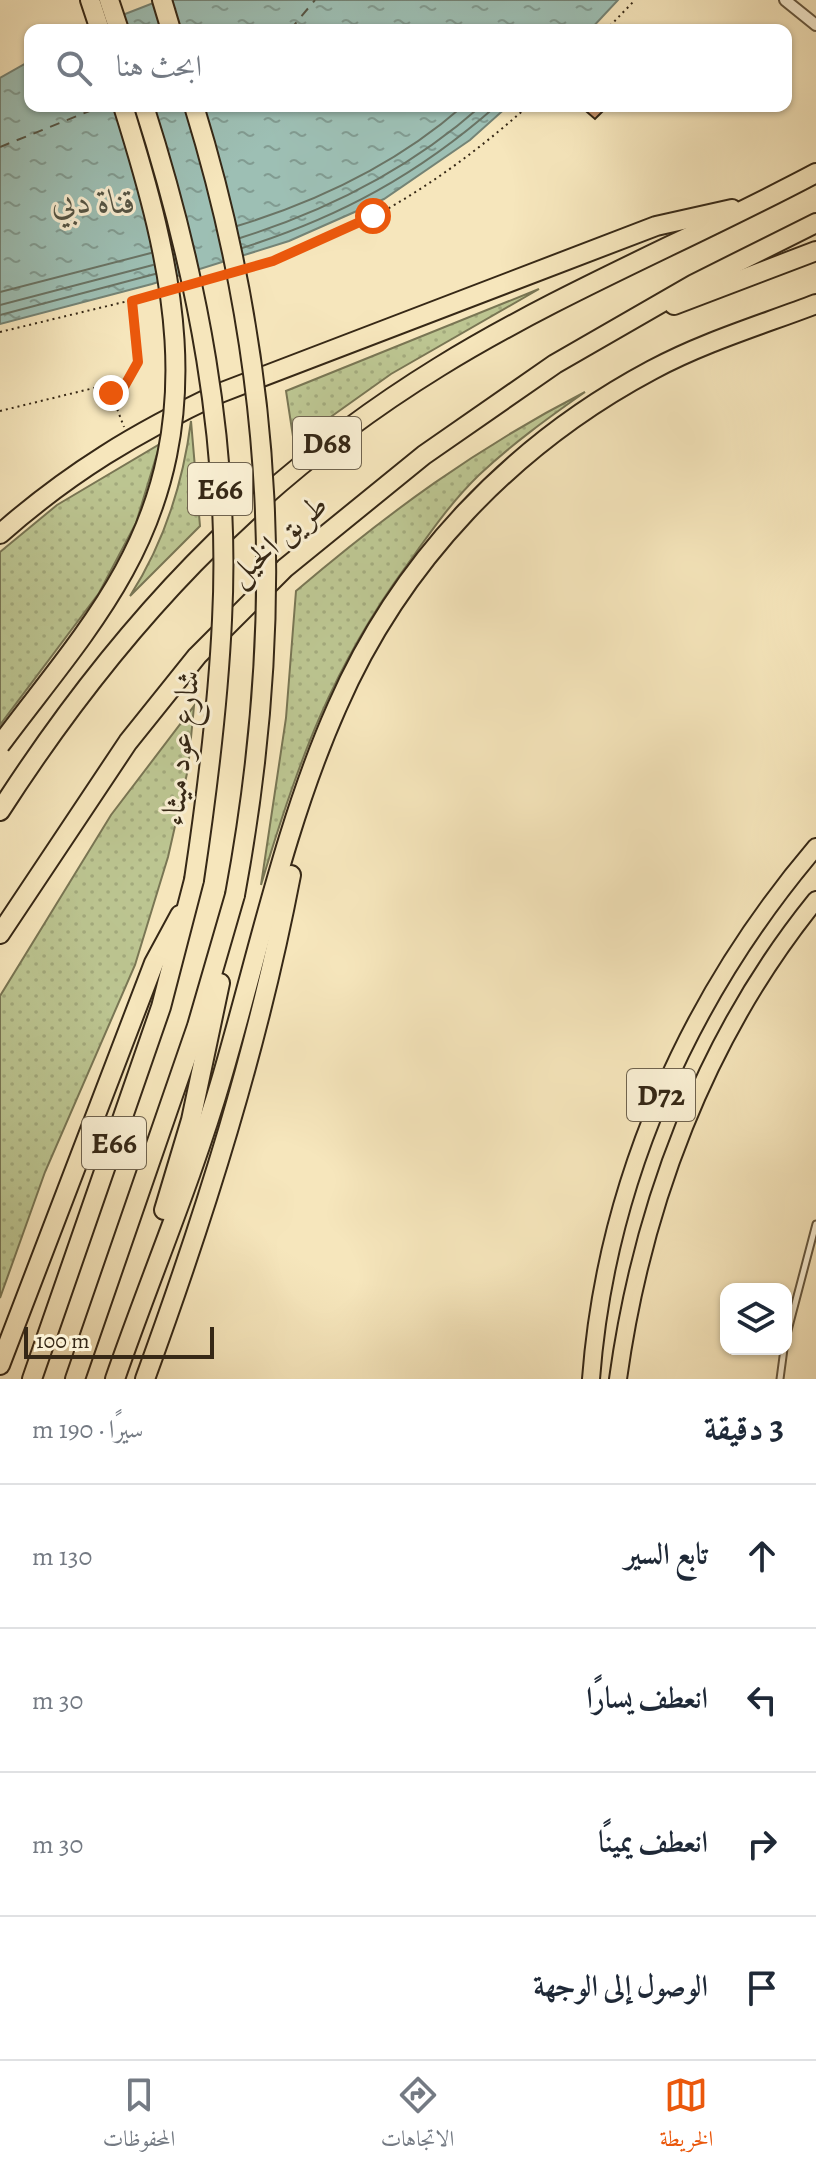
<!DOCTYPE html>
<html lang="ar">
<head>
<meta charset="utf-8">
<style>
  body { margin:0; font-family:Alegreya,Amiri,serif; background:#f2f2f3; color:#1f2937; direction:rtl }
  .controls { position:absolute; right:24px; bottom:24px; display:grid; overflow:hidden; border-radius:16px; box-shadow:0 2px 6px #0004 }
  .controls button { width:72px; height:72px; display:grid; place-items:center; padding:0; border:0; border-bottom:2px solid #e0e1e3; background:#fff; color:#1f2937; font:40px sans-serif }
  .scale { position:absolute; left:24px; bottom:20px; width:190px; box-sizing:border-box; padding-left:8px; border:4px solid #362816; border-top:0; font-size:22px; line-height:28px; white-space:nowrap; color:#362816; -webkit-text-stroke:6px #f9efd3; paint-order:stroke }
  .stop { position:absolute; width:24px; height:24px; margin:-18px; border:6px solid #ea580c; border-radius:50%; background:#fff }
  .stop.end { background:#ea580c; border-color:#fff; box-shadow:0 2px 8px #0008 }
  .list { margin:0; padding:0; list-style:none }
  h2 { display:flex; justify-content:space-between; align-items:center; height:104px; margin:0; padding:0 32px; font-size:34px }
  h2 small { font-size:26px; font-weight:400; color:#747a83 }
  .list li { display:grid; grid-template-columns:52px 1fr auto; gap:24px; align-items:center; box-sizing:border-box; height:144px; padding:0 32px; border-top:2px solid #e0e1e3 }
  .list b { display:block; font-size:30px; white-space:nowrap }
  .list em { font-size:26px; font-style:normal; color:#747a83 }
  .icon { flex:none; width:44px; height:44px; fill:none; stroke:currentColor; stroke-width:2; stroke-linecap:round; stroke-linejoin:round }
  .map { position:relative; flex:none; width:816px; height:1379px; overflow:hidden; direction:ltr }
  .search { position:absolute; background:#fff; box-shadow:0 2px 6px #0004; left:24px; right:24px; top:24px; height:88px; display:flex; align-items:center; gap:20px; box-sizing:border-box; padding:0 28px; border-radius:16px; color:#747a83; font-size:30px }
  .sheet { height:680px; background:#fff }
  nav { display:flex; justify-content:space-around; align-items:center; box-sizing:border-box; height:112px; border-top:2px solid #e0e1e3; background:#fff; font-size:22px; color:#747a83 }
  nav a { display:grid; justify-items:center; gap:4px }
  nav .on { color:#ea580c }
  .map>svg:first-child { display:block }
</style>
</head>
<body>
<div class="map">
<svg width="816" height="1379" viewBox="0 0 816 1379">
  <defs>
    <pattern id="garden-dots" width="8" height="8" patternUnits="userSpaceOnUse" patternTransform="scale(2)"><rect width="8" height="8" fill="#bcc591"/><path d="M2 2h.1M6 6h.1" fill="none" stroke="#a2a97c" stroke-width="1.8" stroke-linecap="round"/></pattern>
    <pattern id="water-ripples" width="26" height="14" patternUnits="userSpaceOnUse" patternTransform="scale(2)"><rect width="26" height="14" fill="#9dbfb4"/><path d="M2 4q2-2 4 0t4 0M15 11q2-2 4 0t4 0" fill="none" stroke="#819b91"/></pattern>
  </defs>
  <rect width="100%" height="100%" fill="#f6e6bc"/>
  <filter id="stains"><feTurbulence type="fractalNoise" baseFrequency=".0025" numOctaves="4"/><feColorMatrix values="0 0 0 0 .2 0 0 0 0 .09 0 0 0 0 .02 0 0 0 .5 -.17"/></filter>
  <radialGradient id="worn" r=".72"><stop offset=".6" stop-color="#630" stop-opacity="0"/><stop offset="1" stop-color="#630" stop-opacity=".3"/></radialGradient>
  <!-- garden -->
  <g fill="url(#garden-dots)" stroke="#797654" stroke-width="2">
    <polygon points="539,289 391,374 294,443 286,391"/>
    <path d="M585 392C548 418 512 444 479 475 451 502 430 533 407 565 332 667 297 764 261 885L286 718 296 591C389 512 476 448 585 392Z"/>
    <path d="M191 421 200 526 130 596C164 543 183 483 191 421Z"/>
    <polygon points="160,444 136,523 99,593 0,725 0,552 57,505"/>
    <polygon points="194,706 188,769 168,857 135,965 45,1172 0,1298 0,996 111,815"/>
  </g>
  <!-- water -->
  <g fill="url(#water-ripples)" stroke="#748375" stroke-width="2">
    <polygon points="161,0 618,0 590,30 84,30"/>
    <polygon points="30,61 30,106 508,106 470,140 384,199 289,241 152,284 0,324 0,78"/>
  </g>
  <g fill="none" stroke-linecap="round" stroke-linejoin="round">
    <!-- shore -->
    <g stroke="#6a7465" stroke-width="2">
      <path d="M237 226C319 201 398 163 463 106"/>
      <path d="M240 238C329 210 411 168 481 106"/>
      <path d="M242 248C340 217 419 174 496 106"/>
      <polyline points="0,292 151,253"/>
      <polyline points="0,305 153,265"/>
      <polyline points="0,315 155,274"/>
    </g>
    <!-- ferry -->
    <g stroke="#555545" stroke-width="2" stroke-dasharray="10 8" stroke-linecap="butt">
      <polyline points="290,30 315,0"/>
      <polyline points="0,147 102,106"/>
    </g>
  </g>
  <!-- building -->
  <polygon fill="#d59c70" stroke="#362816" stroke-width="2" points="580,106 595,106 602,112 595,119"/>
  <g fill="none" stroke-linecap="round" stroke-linejoin="round">
    <!-- lane casing -->
    <g stroke="#665840" stroke-width="9">
      <g id="lane">
        <polyline points="786,1338 816,1224"/>
        <polyline points="780,1379 784,1349"/>
      </g>
    </g>
    <!-- street casing -->
    <g stroke="#665840" stroke-width="14">
      <polyline id="street" points="785,0 816,25"/>
    </g>
    <!-- primary casing -->
    <g stroke="#362816" stroke-width="20">
      <g id="primary">
        <path d="M591 1379C606 1182 689 996 816 847"/>
        <path d="M618 1379C642 1206 705 1037 816 900"/>
      </g>
    </g>
    <!-- highway casing -->
    <g stroke="#362816" stroke-width="22">
      <g id="highway">
        <polyline points="90,0 100,30"/>
        <polyline points="109,0 119,30"/>
        <polyline points="162,0 171,30"/>
        <polyline points="674,305 816,251"/>
        <path d="M0 534C69 473 137 432 220 393L656 226 732 209"/>
        <path d="M0 811C117 629 254 481 439 367 559 293 692 239 816 173"/>
        <polyline points="0,934 128,742 197,656 285,568 424,455 555,364 694,284 816,223"/>
        <polyline points="164,1210 191,1120 220,983"/>
        <polyline points="0,1365 154,963 180,915"/>
        <polyline points="32,1379 161,1007 194,880"/>
        <polyline points="75,1379 197,1026 235,895"/>
        <path d="M115 1379C150 1278 192 1180 222 1077 258 954 285 824 337 707 400 562 513 444 652 370 704 342 761 325 816 304"/>
        <path d="M145 1379C205 1215 258 1047 291 875"/>
      </g>
    </g>
    <!-- path -->
    <g stroke="#362816" stroke-width="2" stroke-dasharray="2 4" stroke-linecap="butt">
      <polyline points="606,30 635,0"/>
      <path d="M251 267C355 238 449 177 528 106"/>
      <polyline points="205,280 218,276"/>
      <polyline points="0,332 153,295"/>
      <polyline points="116,400 138,362 132,301"/>
      <polyline points="0,411 94,388 111,393 124,427"/>
    </g>
    <!-- lane -->
    <use href="#lane" stroke="#f9efd3" stroke-width="5"/>
    <!-- street -->
    <use href="#street" stroke="#f9efd3" stroke-width="10"/>
    <!-- primary -->
    <use href="#primary" stroke="#f6e6bc" stroke-width="16"/>
    <!-- highway -->
    <use href="#highway" stroke="#f6e6bc" stroke-width="18"/>
    <!-- highway-bridge casing -->
    <g stroke="#362816" stroke-width="22" stroke-linecap="butt">
      <g id="highway-bridge">
        <path d="M144 106C197 272 231 445 222 620 218 707 207 793 194 880"/>
        <path d="M194 106C276 373 286 621 235 895"/>
        <path d="M0 745C42 688 90 633 124 571 210 415 173 266 123 106"/>
      </g>
    </g>
    <!-- highway-bridge -->
    <use href="#highway-bridge" stroke="#f6e6bc" stroke-width="18"/>
  </g>
  <g fill="none" stroke-linecap="round" stroke-linejoin="round">
    <!-- route -->
    <polyline stroke="#ea580c" stroke-width="10" points="111,393 116,401 138,362 132,301 273,261 373,216"/>
  </g>
  <g text-anchor="middle" dominant-baseline="central" stroke-width="6" stroke-linejoin="round" paint-order="stroke">
    <!-- shield labels -->
    <g fill="#f9efd3" stroke="#70644f" stroke-width="2">
      <rect x="293" y="417" width="68" height="52" rx="6"/>
      <rect x="188" y="463" width="64" height="52" rx="6"/>
      <rect x="627" y="1069" width="68" height="52" rx="6"/>
      <rect x="82" y="1117" width="64" height="52" rx="6"/>
    </g>
    <g font-size="30" font-weight="bold" fill="#362816">
      <text x="327" y="443">D68</text>
      <text x="220" y="489">E66</text>
      <text x="661" y="1095">D72</text>
      <text x="114" y="1143">E66</text>
    </g>
    <!-- street labels -->
    <g font-size="32" fill="#362816" stroke="#f9efd3">
      <text transform="translate(277 539) rotate(-41)">طريق الخيل</text>
      <text transform="translate(180 748) rotate(-84)">شارع عود ميثاء</text>
    </g>
    <!-- water labels -->
    <g font-size="34" font-style="italic" fill="#555545" stroke="#f9efd3">
      <text x="94" y="201">قناة دبي</text>
    </g>
  </g>
  <rect width="100%" height="100%" filter="url(#stains)"/>
  <rect width="100%" height="100%" fill="url(#worn)"/>
</svg>
<div class="controls">
<button><svg class="icon" aria-label="layers" viewBox="0 0 24 24"><path d="M12 4l9 5-9 5-9-5zM3 14l9 5 9-5"/></svg></button>
</div>
<div class="scale">100 m</div>
<div class="stop" style="left:373px;top:216px"></div>
<div class="stop end" style="left:111px;top:393px"></div>
<div class="search"><svg class="icon" aria-label="search" viewBox="0 0 24 24"><circle cx="10" cy="10" r="6"/><path d="M15 15l6 6"/></svg>ابحث هنا</div>
</div>
<section class="sheet">
<h2>3 دقيقة<small>سيرًا · 190 m</small></h2>
<ul class="list">
<li><svg class="icon" aria-label="ahead" viewBox="0 0 24 24"><path d="M12 20V5M6 11l6-6 6 6"/></svg><div><b>تابع السير</b></div><em>130 m</em></li>
<li><svg class="icon" aria-label="left" viewBox="0 0 24 24"><path d="M17 20v-9H6M10 6l-5 5 5 5"/></svg><div><b>انعطف يسارًا</b></div><em>30 m</em></li>
<li><svg class="icon" aria-label="right" viewBox="0 0 24 24"><path d="M7 20v-9h11M14 6l5 5-5 5"/></svg><div><b>انعطف يمينًا</b></div><em>30 m</em></li>
<li><svg class="icon" aria-label="arrive" viewBox="0 0 24 24"><path d="M6 21V4h12l-3 4 3 4H6"/></svg><div><b>الوصول إلى الوجهة</b></div></li>
</ul>
</section>
<nav>
<a class="on"><svg class="icon" aria-label="map" viewBox="0 0 24 24"><path d="M3 6l6-2 6 2 6-2v14l-6 2-6-2-6 2zM9 4v14M15 6v14"/></svg>الخريطة</a>
<a><svg class="icon" aria-label="directions" viewBox="0 0 24 24"><path d="M12 3l9 9-9 9-9-9zM9 14v-3h6M13 9l2 2-2 2"/></svg>الاتجاهات</a>
<a><svg class="icon" aria-label="saved" viewBox="0 0 24 24"><path d="M7 4h10v16l-5-4-5 4z"/></svg>المحفوظات</a>
</nav>
</body>
</html>
